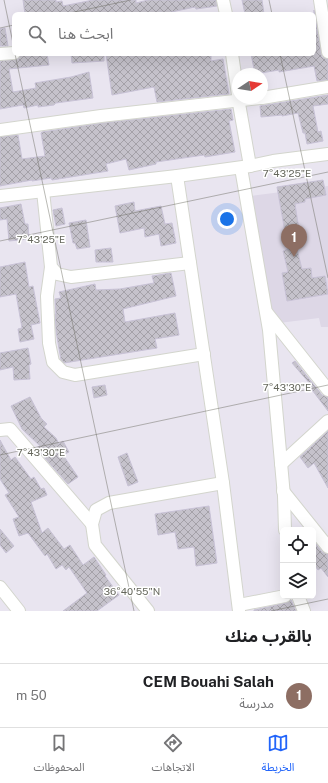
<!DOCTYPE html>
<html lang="ar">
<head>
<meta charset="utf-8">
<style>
  body { margin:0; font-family:"Public Sans","Noto Sans Arabic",sans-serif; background:#f2f2f2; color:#202124; direction:rtl }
  .controls { position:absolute; right:12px; bottom:12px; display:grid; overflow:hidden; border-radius:6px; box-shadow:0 4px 16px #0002 }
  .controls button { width:36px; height:36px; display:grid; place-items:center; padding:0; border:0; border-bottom:1px solid #e0e0e0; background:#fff; color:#202124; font:20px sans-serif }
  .compass { position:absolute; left:232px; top:68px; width:36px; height:36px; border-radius:50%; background:#fff; box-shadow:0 4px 16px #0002; rotate:78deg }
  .you { position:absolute; left:227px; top:219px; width:14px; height:14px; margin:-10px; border:3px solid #fff; border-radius:50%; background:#1a73e8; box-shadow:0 0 0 6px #1a73e833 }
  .badge { display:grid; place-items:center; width:26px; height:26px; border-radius:50%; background:#2265fa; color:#fff; font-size:13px; font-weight:700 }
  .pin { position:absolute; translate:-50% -33px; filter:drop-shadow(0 1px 2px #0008) }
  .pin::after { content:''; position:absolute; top:21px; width:14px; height:12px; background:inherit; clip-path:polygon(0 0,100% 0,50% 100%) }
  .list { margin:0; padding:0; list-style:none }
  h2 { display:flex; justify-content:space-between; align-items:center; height:52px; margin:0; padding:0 16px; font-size:17px }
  h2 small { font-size:13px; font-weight:400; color:#757577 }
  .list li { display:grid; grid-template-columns:26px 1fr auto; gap:12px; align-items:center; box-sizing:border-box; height:64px; padding:0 16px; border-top:1px solid #e0e0e0 }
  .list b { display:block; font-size:15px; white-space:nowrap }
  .list p { margin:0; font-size:13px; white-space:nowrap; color:#757577 }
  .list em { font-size:13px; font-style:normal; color:#757577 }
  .icon { flex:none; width:22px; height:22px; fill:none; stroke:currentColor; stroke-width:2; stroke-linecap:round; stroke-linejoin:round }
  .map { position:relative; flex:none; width:328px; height:611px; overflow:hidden; direction:ltr }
  .search { position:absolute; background:#fff; box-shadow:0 4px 16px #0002; left:12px; right:12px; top:12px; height:44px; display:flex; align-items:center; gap:10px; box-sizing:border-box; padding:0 14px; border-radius:6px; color:#757577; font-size:15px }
  .sheet { height:116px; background:#fff }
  nav { display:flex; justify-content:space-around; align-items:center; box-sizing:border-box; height:56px; border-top:1px solid #e0e0e0; background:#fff; font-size:11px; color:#757577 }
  nav a { display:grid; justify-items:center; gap:2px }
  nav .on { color:#2265fa }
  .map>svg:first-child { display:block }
</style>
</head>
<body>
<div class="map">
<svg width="328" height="611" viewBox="0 0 328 611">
  <defs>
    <pattern id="building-cross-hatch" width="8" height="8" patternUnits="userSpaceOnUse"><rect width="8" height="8" fill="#c5c2cb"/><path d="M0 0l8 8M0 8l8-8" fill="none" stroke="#a4a1a8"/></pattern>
  </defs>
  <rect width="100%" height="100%" fill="#e9e5f0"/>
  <!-- education -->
  <polygon fill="#ddd7e6" points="328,186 328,327 321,327 319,318 271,324 251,196"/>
  <!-- building -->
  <g fill="url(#building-cross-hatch)" stroke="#c8c2d6">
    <polygon points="23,0 56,0 56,2 62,1 63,6 93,0 136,0 136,3 148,0 216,0 217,6 196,9 195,7 162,14 161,12 151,14 25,14"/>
    <polygon points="242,0 262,0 264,14 245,14"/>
    <polygon points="314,10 321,53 322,57 328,59 328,80 317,81 314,66 279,72 279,70 255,74 251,54 314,54"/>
    <polygon points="5,28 8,46 0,46 0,29"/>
    <polygon points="21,54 47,54 49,65 9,69 13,92 36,88 35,83 71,77 89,72 93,98 56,103 54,105 38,107 38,105 24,108 23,105 0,109 0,61 18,59"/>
    <polygon points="71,54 104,54 104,61 72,63"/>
    <polygon points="106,54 211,54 211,61 223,59 229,94 157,102 154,87 112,95"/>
    <polygon points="328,95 328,104 313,106 318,132 321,131 323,141 307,144 305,133 303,133 298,113 282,116 282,115 261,117 260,106"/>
    <polygon points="231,109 233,120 229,121 235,152 205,157 204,155 156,162 156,164 129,170 126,159 106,164 108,171 52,180 51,178 32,181 32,180 0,186 0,137 18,135 22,159 45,156 41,133 42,132 102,123"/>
    <polygon points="323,180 326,195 305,199 305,202 295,204 300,236 294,237 302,269 311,268 312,278 325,276 328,294 287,301 282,273 288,272 283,251 288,249 277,187"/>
    <polygon points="134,202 135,211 161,206 165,224 172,223 176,243 161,246 159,234 145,237 144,228 120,233 115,206"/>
    <polygon points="21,204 25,224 28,224 29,239 9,241 7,219 0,220 0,208"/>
    <polygon points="62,208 65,224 56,226 53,210"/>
    <polygon points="86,220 90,247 77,249 75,243 73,243 69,223"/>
    <polygon points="111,248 113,262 96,262 95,250"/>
    <polygon points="25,262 29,287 33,286 40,323 31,325 34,339 20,342 18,329 22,328 16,294 0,297 0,267"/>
    <polygon points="171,273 176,296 123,309 125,322 175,313 179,335 155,339 157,348 64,363 61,360 56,331 55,314 56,314 55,299 61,298 59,292 95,284 96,290 120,289 154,283 152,276"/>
    <polygon points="28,348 31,364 29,365 30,379 14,380 13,367 0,370 0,353"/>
    <polygon points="295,361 322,395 328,397 328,411 309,386 311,385 292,363"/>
    <polygon points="105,385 107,395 94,398 92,387"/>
    <polygon points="30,397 41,418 47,424 44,427 56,438 59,444 63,441 69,452 63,455 78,477 68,484 36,448 40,446 22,429 11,406"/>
    <polygon points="328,431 328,488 314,463 308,468 300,457"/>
    <polygon points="0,440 11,460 15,457 31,479 34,477 41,489 44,488 47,495 31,502 42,533 48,528 64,549 70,545 83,565 94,557 106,575 105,576 119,595 97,611 63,611 87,593 69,567 66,570 62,565 56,569 47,554 45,556 28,533 19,536 13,519 19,517 5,495 9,493 0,479"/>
    <polygon points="127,453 138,482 128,486 118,457"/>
    <polygon points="209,506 217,563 196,566 194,547 178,549 175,532 158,535 155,514"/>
    <polygon points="0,529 14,546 6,553 0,545"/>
    <polygon points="313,540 322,552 328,554 328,577 321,568 318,570 313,563"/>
    <polygon points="291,600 296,611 254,611 254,610 286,603"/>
  </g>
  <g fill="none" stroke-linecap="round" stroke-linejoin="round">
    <!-- minor casing -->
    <g stroke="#d3d5cd" stroke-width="14">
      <g id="minor">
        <polyline points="223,0 226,14"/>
        <polyline points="320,0 328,52"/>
        <polyline points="0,54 14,53"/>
        <polyline points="232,54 238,95"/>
        <polyline points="238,98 250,166"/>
        <polyline points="262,98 328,87"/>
        <polyline points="0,130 101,116 260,98"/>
        <polyline points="241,168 269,330 284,496 285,530"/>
        <polyline points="177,176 223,483 239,611"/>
        <polyline points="43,191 51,267 57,274 71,277 190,263"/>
        <polyline points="0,196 177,176 250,166 273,161 328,154"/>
        <polyline points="51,267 47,296 49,343 53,362 63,372 75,375 204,354"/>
        <polyline points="267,313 328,390"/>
        <polyline points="0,430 10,429 92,524"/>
        <polyline points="281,464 328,421"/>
        <polyline points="283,491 328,547"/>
        <polyline points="0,587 19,611"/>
        <polyline points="298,596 304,611"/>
        <polyline points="239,605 285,596"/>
        <polyline points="148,611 95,545 92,524 96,510 109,503 223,483"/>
      </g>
    </g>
    <!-- minor -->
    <use href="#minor" stroke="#fff" stroke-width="12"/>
  </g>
  <!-- ticks -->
  <path fill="none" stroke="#65675c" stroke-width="1" stroke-opacity="0.45" d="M4 0 14 48M269 0 272 14M65 14 131 0M0 28 14 25M15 54 134 611M280 54 328 278M0 241 328 172M0 455 328 385M271 611 328 599"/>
  <g font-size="10" text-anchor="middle" fill="#65675c" stroke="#fff" stroke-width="3" stroke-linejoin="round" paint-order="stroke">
    <text x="287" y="177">7°43'25"E</text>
    <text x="41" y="243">7°43'25"E</text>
    <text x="287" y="391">7°43'30"E</text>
    <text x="41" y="456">7°43'30"E</text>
    <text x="132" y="595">36°40'55"N</text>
  </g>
</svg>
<div class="controls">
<button><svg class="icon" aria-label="locate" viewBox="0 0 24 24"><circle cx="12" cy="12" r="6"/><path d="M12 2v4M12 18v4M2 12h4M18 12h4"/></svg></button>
<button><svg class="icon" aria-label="layers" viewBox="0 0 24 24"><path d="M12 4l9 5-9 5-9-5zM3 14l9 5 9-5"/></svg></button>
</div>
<svg class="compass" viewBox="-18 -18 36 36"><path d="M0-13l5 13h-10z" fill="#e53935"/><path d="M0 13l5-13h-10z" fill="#757577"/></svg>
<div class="you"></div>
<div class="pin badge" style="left:294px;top:257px;background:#8d6e63">1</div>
<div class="search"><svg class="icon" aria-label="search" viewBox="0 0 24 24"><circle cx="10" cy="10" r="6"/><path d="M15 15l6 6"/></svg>ابحث هنا</div>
</div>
<section class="sheet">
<h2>بالقرب منك<small></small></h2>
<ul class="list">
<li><span class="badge" style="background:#8d6e63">1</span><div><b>CEM Bouahi Salah</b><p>مدرسة</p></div><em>50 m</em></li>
</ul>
</section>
<nav>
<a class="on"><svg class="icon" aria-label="map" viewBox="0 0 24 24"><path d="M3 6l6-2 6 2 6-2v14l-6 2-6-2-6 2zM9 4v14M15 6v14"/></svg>الخريطة</a>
<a><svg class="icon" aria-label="directions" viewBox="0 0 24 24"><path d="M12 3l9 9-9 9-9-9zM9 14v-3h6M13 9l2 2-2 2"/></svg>الاتجاهات</a>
<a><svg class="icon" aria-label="saved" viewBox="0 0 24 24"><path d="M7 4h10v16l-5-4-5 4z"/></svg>المحفوظات</a>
</nav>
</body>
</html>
